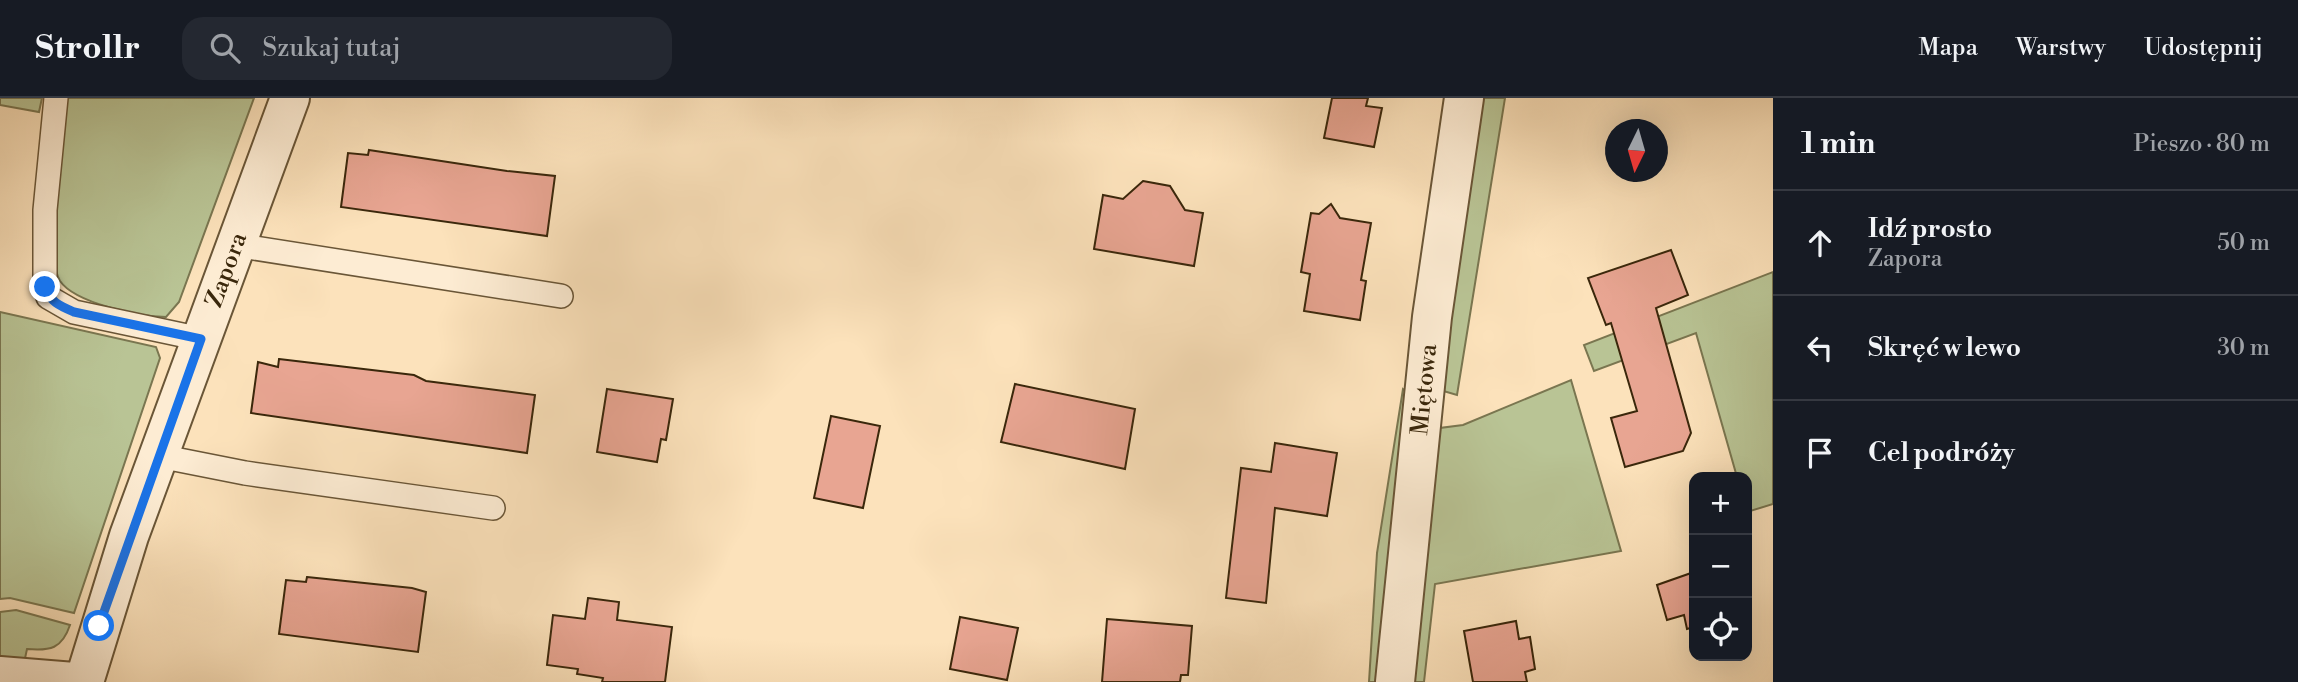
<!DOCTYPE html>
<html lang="pl">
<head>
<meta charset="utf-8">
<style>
  body { margin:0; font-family:"Libre Bodoni",serif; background:#242831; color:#f1f3f6 }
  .controls { position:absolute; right:21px; bottom:21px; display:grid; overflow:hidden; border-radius:14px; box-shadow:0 7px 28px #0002 }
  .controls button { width:63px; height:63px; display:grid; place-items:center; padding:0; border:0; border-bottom:2px solid #363941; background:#171b24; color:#f1f3f6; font:35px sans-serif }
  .compass { position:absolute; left:1605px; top:21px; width:63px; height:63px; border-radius:50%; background:#171b24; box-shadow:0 7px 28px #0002; rotate:185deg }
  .stop { position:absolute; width:21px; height:21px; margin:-16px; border:5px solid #1a73e8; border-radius:50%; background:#fff }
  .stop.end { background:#1a73e8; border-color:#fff; box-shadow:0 2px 7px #0008 }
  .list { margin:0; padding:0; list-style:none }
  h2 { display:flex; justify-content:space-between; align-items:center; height:91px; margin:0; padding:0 28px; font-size:30px }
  h2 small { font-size:23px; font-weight:400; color:#9ea1a6 }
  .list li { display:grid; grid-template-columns:46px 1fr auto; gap:21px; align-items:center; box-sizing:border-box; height:105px; padding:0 28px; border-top:2px solid #363941 }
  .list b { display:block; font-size:26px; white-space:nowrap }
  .list p { margin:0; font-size:23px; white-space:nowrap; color:#9ea1a6 }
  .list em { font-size:23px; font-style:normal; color:#9ea1a6 }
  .icon { flex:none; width:38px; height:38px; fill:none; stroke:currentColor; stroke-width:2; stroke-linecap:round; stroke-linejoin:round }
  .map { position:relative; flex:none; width:1773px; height:584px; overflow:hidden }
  header { display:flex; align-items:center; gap:42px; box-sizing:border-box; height:98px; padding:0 35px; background:#171b24; border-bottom:2px solid #363941 }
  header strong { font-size:33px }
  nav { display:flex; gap:38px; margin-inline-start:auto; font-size:24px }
  .search { width:490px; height:63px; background:#242831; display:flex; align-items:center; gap:18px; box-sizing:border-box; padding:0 24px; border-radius:21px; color:#9ea1a6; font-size:26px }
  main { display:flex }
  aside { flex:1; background:#171b24 }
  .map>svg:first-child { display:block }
</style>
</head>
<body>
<header>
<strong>Strollr</strong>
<div class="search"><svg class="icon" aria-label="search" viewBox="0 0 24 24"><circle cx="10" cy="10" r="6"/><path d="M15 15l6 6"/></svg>Szukaj tutaj</div>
<nav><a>Mapa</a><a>Warstwy</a><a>Udostępnij</a></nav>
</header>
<main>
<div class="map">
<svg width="1773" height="584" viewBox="0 0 1773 584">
  <rect width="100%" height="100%" fill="#fce2bb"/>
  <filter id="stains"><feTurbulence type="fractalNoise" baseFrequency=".00286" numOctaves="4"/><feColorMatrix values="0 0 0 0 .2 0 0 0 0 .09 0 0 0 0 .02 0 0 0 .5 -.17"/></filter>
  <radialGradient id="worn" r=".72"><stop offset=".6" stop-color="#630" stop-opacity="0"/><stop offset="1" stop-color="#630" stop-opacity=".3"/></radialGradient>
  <!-- green -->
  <g fill="#b9c495" stroke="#7a7650" stroke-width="2">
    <polygon points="0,0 42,0 39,14 0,7"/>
    <path d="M64 0H254L179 204 166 219C140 219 75 205 60 183 44 158 62 35 64 0Z"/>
    <polygon points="1475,0 1505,0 1457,297 1440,292"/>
    <polygon points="1773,174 1773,406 1747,414 1747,379 1737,379 1696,235 1594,273 1584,247"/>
    <polygon points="0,214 156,249 160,260 74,515 10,500 0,501"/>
    <polygon points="1571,282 1621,453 1435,486 1424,584 1412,584 1440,330 1463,327"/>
    <polygon points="1403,291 1412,297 1384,584 1369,584 1377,455"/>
    <path d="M16 512 70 527C62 551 50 553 27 551L24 565H0V514Z"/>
  </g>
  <!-- building -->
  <g fill="#e8a592" stroke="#3a270b" stroke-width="2">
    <polygon points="1332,0 1368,0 1366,8 1382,10 1374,49 1324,40"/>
    <polygon points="369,52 507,73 555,78 547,138 341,109 348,55 368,57"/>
    <polygon points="1143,83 1170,88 1185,112 1203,115 1194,168 1094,151 1103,97 1123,101"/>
    <polygon points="1331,106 1340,120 1371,125 1361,182 1366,183 1360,222 1304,213 1310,176 1301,174 1311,115 1319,116"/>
    <polygon points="1671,152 1688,197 1656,210 1691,335 1683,353 1625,369 1611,320 1637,313 1611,225 1606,227 1588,180"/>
    <polygon points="279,261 414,277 426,283 535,297 527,355 251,315 258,264 278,269"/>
    <polygon points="1015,286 1135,311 1125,371 1001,344"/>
    <polygon points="607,291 673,301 666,342 661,341 657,364 597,354"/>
    <polygon points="831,318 880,328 863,410 814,400"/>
    <polygon points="1275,345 1337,355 1327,418 1275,410 1266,505 1226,500 1241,370 1271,374"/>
    <polygon points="1694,474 1694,529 1687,531 1684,517 1667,522 1657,487"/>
    <polygon points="307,479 412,490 426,494 418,554 279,536 286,482 306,484"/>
    <polygon points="588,500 619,504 617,522 672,529 665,584 602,584 603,580 577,576 578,571 547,567 553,517 585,521"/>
    <polygon points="960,519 1018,530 1007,582 950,571"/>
    <polygon points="1107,521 1192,528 1188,577 1181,577 1180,584 1102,584"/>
    <polygon points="1516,523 1519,541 1530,539 1535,571 1525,574 1527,584 1473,584 1464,533"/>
  </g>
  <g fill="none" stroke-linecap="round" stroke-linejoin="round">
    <!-- service casing -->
    <g stroke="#6a5637" stroke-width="26">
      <g id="service">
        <polyline points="56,0 45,112 45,189 48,199 74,214 201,241"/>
        <polyline points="235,147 561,198"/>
        <polyline points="159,358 245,375 493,410"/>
      </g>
    </g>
    <!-- minor casing -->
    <g stroke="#6a5637" stroke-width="42">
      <g id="minor">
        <polyline points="0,578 74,584"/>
        <path id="s1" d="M84 584 129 438 290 0"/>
        <path id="s2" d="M1395 584 1432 219 1464 0"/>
      </g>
    </g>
    <!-- service -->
    <use href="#service" stroke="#fdecd3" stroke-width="23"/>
    <!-- minor -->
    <use href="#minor" stroke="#fdecd3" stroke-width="38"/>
  </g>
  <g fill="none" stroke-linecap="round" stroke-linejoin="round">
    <!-- route -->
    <path stroke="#1a73e8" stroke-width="9" d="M45 189C50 204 60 208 74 214L201 241 99 528"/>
  </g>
  <g text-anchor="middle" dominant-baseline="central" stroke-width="6" stroke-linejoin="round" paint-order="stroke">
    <!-- street labels -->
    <g font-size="24" fill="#3a270b" stroke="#fdecd3">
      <text stroke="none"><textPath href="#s1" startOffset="436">Zapora</textPath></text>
      <text stroke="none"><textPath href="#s2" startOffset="294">Miętowa</textPath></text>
    </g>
  </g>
  <rect width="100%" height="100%" filter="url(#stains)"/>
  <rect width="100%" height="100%" fill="url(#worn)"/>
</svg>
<div class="controls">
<button>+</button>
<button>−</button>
<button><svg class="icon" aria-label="locate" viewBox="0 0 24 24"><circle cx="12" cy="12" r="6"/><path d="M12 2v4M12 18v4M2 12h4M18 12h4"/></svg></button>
</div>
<svg class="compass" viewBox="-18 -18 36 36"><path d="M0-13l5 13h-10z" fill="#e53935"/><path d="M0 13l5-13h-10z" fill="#9ea1a6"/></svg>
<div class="stop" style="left:99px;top:528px"></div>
<div class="stop end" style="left:45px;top:189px"></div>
</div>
<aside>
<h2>1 min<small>Pieszo · 80 m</small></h2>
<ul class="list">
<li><svg class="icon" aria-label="ahead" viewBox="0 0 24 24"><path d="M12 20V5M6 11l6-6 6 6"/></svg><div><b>Idź prosto</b><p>Zapora</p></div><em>50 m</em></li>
<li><svg class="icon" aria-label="left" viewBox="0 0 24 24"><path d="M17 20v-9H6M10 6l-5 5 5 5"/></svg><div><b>Skręć w lewo</b></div><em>30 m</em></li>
<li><svg class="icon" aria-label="arrive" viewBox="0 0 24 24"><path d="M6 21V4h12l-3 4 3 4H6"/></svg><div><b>Cel podróży</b></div></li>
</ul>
</aside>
</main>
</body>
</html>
